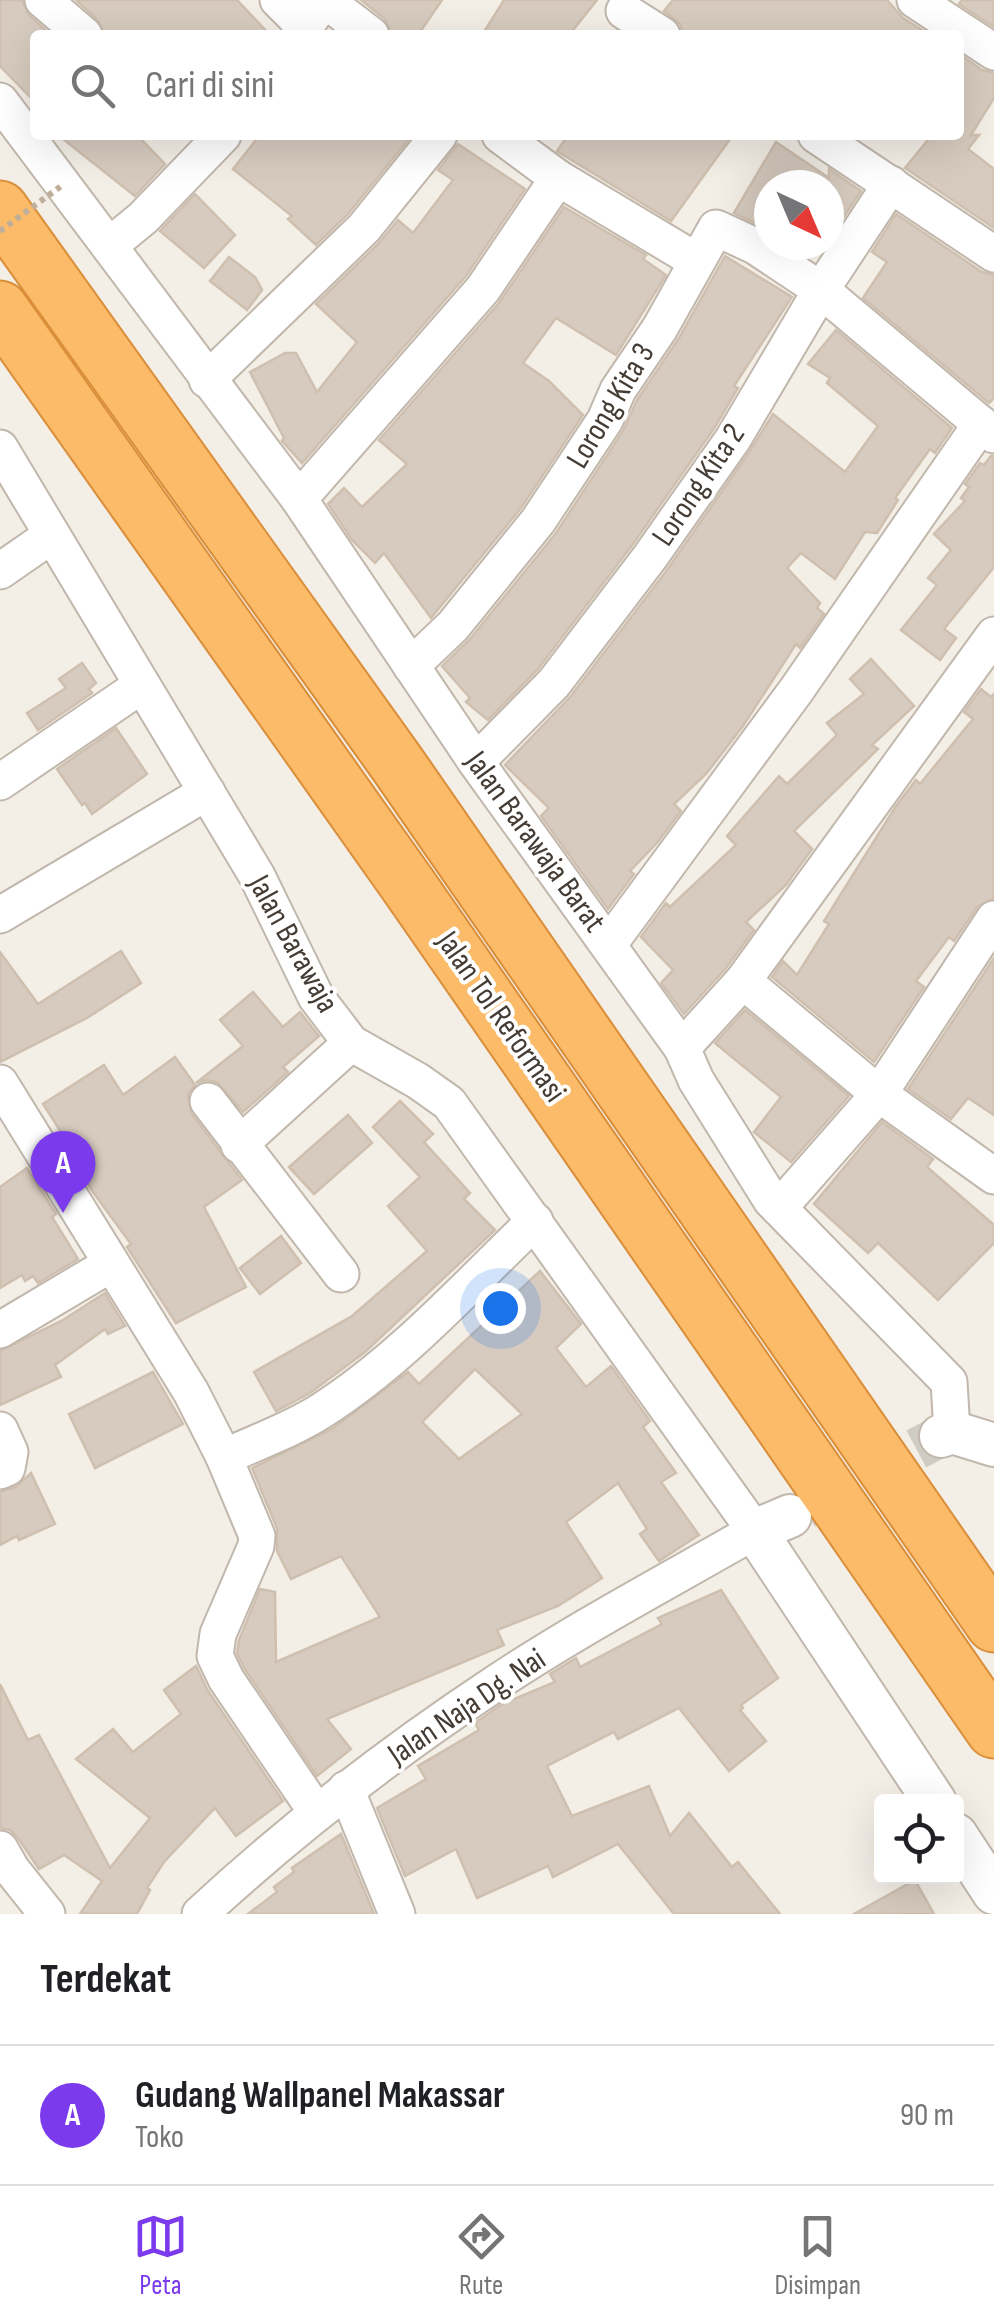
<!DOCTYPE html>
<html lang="id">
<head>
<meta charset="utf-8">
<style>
  body { margin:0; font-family:"Sofia Sans Condensed",sans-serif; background:#f6f6f6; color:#202124 }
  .controls { position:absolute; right:30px; bottom:30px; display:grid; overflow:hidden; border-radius:10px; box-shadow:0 10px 40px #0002 }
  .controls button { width:90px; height:90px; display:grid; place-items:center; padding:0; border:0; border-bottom:2px solid #e0e0e0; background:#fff; color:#202124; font:50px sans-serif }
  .compass { position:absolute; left:754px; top:170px; width:90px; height:90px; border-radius:50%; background:#fff; box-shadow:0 10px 40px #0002; rotate:136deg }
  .you { position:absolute; left:500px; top:1308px; width:35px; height:35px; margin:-25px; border:8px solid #fff; border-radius:50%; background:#1a73e8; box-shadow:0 0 0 15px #1a73e833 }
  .badge { display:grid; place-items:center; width:65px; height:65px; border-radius:50%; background:#7c3aed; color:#fff; font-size:32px; font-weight:700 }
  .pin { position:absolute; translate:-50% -82px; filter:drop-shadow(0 2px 5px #0008) }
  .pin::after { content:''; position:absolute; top:52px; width:35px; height:30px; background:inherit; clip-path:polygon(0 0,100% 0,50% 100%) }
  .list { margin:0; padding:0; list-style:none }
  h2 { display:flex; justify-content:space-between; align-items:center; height:130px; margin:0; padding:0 40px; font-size:42px }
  h2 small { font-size:32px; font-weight:400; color:#757577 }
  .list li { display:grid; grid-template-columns:65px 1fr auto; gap:30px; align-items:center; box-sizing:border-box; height:140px; padding:0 40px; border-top:2px solid #e0e0e0 }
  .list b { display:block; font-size:38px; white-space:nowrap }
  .list p { margin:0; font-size:32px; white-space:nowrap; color:#757577 }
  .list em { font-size:32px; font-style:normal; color:#757577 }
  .icon { flex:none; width:55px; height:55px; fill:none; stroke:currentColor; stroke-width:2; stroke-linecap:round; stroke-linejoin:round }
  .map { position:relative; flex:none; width:994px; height:1914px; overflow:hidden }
  .search { position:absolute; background:#fff; box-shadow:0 10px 40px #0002; left:30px; right:30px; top:30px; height:110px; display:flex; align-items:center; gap:25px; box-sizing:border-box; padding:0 35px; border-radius:10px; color:#757577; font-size:38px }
  .sheet { height:270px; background:#fff }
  nav { display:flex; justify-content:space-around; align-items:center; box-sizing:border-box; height:140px; border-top:2px solid #e0e0e0; background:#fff; font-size:28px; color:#757577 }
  nav a { display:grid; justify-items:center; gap:5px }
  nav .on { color:#7c3aed }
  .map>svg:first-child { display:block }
</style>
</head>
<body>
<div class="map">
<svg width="994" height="1914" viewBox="0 0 994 1914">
  <rect width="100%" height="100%" fill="#f3eee6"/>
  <!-- building -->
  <g fill="#d7cbbf" stroke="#cfbfaf" stroke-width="2.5" fill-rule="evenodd">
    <polygon points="0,0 22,0 29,15 51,35 35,35 35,102 0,66"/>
    <polygon points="76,0 237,0 270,35 105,35 98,20"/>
    <polygon points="361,0 442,0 418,35 392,35 385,19"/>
    <polygon points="504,0 597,0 569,35 482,35"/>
    <polygon points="673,0 887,0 903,18 930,35 683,35 680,24 664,11"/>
    <polygon points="962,0 994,0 994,27 959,4"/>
    <polygon points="959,54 982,70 994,73 994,98 971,135 979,135 968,149 994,169 994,228 905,168 932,135 959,135"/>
    <polygon points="58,135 137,135 165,164 135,196"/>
    <polygon points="260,135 412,135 348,214 316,245 288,219 292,216 233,169"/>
    <polygon points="568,135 733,135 671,221 557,151"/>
    <polygon points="776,142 829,178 829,169 861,191 837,227 829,221 829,185 769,185 769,230 734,213"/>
    <polygon points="458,144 525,189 466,276 302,463 282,441 284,438 250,372 285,353 296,353 317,392 357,342 316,304 379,243 398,220 413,233 453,180 438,170"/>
    <polygon points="195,194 235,235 204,268 160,231"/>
    <polygon points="564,207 646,255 643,259 666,275 616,355 556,318 523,363 549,381 583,415 521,508 431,618 384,553 375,563 352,540 328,504 344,488 362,507 407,464 379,440 499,303"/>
    <polygon points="896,214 982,272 994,275 994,398 989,403 863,298 887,262 872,252"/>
    <polygon points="725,256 792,297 734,386 738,388 715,427 633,544 538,669 488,720 466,702 470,698 442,666 470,639 556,533 623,431 637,400 679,338"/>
    <polygon points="229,257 255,277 262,290 247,310 210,281"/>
    <polygon points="836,330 952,428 935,453 930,449 895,498 898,500 877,533 865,532 835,579 801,553 787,568 820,603 817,608 824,614 800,648 796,644 743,726 706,774 674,804 681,811 657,843 630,871 634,874 608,909 541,816 549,808 505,765 571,696 667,570 750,451 773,414 845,472 878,426 827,383 830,378 808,364"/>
    <polygon points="991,456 994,456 994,567 944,629 956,638 940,660 901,630 937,585 928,578 951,550 934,534 965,501 961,498 969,487 965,484 980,463 984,465"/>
    <polygon points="871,659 914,706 872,745 878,749 794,831 812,849 786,885 746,922 754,930 726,968 684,1014 661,983 673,970 641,937 666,903 670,907 736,845 727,836 779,776 787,784 837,735 827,723 864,694 850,679"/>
    <polygon points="82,663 96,683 89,689 92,693 38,730 27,713 66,688 59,679"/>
    <polygon points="981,689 991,697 994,694 994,898 977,907 954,941 949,937 916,981 924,987 874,1062 772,977 783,961 797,975 829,924 824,921 896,806 916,780 920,784 973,719 964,712"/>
    <polygon points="116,728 147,774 92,814 85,803 82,805 57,769"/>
    <polygon points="121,951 141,983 87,1018 0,1062 0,952 38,1004"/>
    <polygon points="994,958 994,1115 968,1098 951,1119 908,1089"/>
    <polygon points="253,992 283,1027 300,1012 319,1036 283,1067 288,1072 243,1112 217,1082 206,1080 196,1083 243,1046 220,1020"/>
    <polygon points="745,1010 849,1096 791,1162 754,1132 781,1097 715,1043"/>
    <polygon points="175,1057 195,1085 188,1094 191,1113 242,1180 204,1207 246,1287 176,1323 127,1247 131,1244 93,1192 62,1143 66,1140 43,1104 104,1065 123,1095"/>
    <polygon points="400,1101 433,1134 424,1142 470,1193 464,1199 495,1230 365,1352 310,1393 276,1411 254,1372 352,1316 427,1251 388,1206 420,1177 373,1127"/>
    <polygon points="348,1115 372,1143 314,1194 289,1167"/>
    <polygon points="882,1122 933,1159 927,1167 994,1225 994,1243 938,1300 878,1243 868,1253 814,1204"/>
    <polygon points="27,1168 56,1214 52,1217 78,1259 38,1283 33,1276 25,1281 22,1275 0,1288 0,1187"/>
    <polygon points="281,1236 301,1263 260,1294 240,1268"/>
    <path d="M540 1271 581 1324 556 1348 586 1387 611 1366 650 1421 643 1427 676 1473 661 1482 699 1535 659 1561 640 1534 647 1529 618 1483 566 1522 602 1578 558 1606 497 1630 504 1645 327 1719 351 1749 317 1776 244 1668 237 1653 239 1640 260 1589 275 1592 276 1662 380 1617 341 1556 291 1579 277 1551V1528L252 1468 332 1429 408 1372 419 1384ZM475 1369 522 1414 459 1459 422 1422Z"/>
    <polygon points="105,1293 125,1326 108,1334 105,1329 55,1365 61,1377 0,1405 0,1351 63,1320"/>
    <polygon points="153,1372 183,1424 95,1468 69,1414"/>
    <polygon points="31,1473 55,1524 19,1540 17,1536 0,1545 0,1492 16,1487"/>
    <polygon points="721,1590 778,1678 741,1705 743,1708 740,1710 766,1741 729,1771 679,1708 618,1739 614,1732 547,1766 572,1816 649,1786 670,1836 689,1813 732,1867 738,1862 780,1914 674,1914 618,1844 553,1877 548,1866 477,1898 456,1849 405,1876 377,1808 426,1779 418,1766 479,1730 475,1723 502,1704 555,1682 550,1674 576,1658 580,1667 662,1624 658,1618"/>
    <polygon points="196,1666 208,1691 283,1801 236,1836 215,1808 164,1862 147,1888 150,1890 137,1914 80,1914 102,1881 64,1855 39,1869 18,1838 10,1830 0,1828 0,1684 28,1740 39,1735 110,1868 150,1818 76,1759 113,1729 133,1752 181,1714 164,1690"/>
    <polygon points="341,1834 374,1914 248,1914 277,1892 274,1887 294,1872 292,1868"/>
    <polygon points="915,1880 934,1914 854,1914"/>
  </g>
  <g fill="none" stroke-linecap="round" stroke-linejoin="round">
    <!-- tertiary-tunnel -->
    <polyline stroke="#d0cbc3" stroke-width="42" stroke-dasharray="42 21" stroke-linecap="butt" points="805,1508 941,1436"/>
    <!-- minor casing -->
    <g stroke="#c1b7ac" stroke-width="39">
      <g id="minor">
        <polyline points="43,0 84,35"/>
        <polyline points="278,0 305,27"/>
        <polyline points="325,0 371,35"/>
        <polyline points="915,0 994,52"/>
        <polyline points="624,11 662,35"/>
        <polyline points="299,35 324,0"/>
        <polyline points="0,101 299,499 476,762 682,1048 696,1080 771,1200 949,1382 952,1432"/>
        <polyline points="500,135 558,178 695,260"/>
        <polyline points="816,135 994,254"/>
        <polyline points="110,245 143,218 223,135"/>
        <polyline points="207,380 364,228 439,135"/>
        <path d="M0 448 257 876 316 997 351 1043 418 1081 449 1103 755 1531C668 1581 577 1629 493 1685 389 1754 291 1830 200 1914"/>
        <polyline points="299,499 483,289 558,178"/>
        <polyline points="0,571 52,535"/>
        <polyline points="411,666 453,626 538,521 605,420 618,390 660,328 716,228 755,246 821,290 994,435"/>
        <polyline points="476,762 554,683 650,557 733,439 821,290 891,184"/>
        <polyline points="0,782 142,685"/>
        <polyline points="0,915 207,792"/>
        <polyline points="609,944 795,692 981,424"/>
        <polyline points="743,981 879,1094 994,1176"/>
        <polyline points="682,1048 743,981 994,635"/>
        <polyline points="0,1083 191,1392 224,1457 257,1536 256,1546 218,1634 215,1656 226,1679 317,1813"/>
        <polyline points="208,1101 341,1274"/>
        <polyline points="239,1145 351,1043"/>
        <polyline points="779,1208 879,1094 994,919"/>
        <polyline points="0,1330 111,1264"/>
        <polyline points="0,1430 10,1452 7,1468 0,1471"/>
        <path d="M224 1457C257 1442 291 1430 321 1411 401 1360 467 1286 535 1221"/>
        <polyline points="346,1789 397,1914"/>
        <polyline points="0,1849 12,1870 47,1914"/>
      </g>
    </g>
    <!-- tertiary casing -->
    <g stroke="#c1b7ac" stroke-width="46">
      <g id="tertiary">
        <polyline points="941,1436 952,1432 994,1445"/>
        <polyline points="790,1516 755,1531 935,1802"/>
        <polyline points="956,1835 994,1893"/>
      </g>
    </g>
    <!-- motorway casing -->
    <g stroke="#da8e39" stroke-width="59">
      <g id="motorway">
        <polyline points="0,209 398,765 994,1624"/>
        <polyline points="0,309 408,885 994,1730"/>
      </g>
    </g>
    <!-- minor -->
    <use href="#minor" stroke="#fff" stroke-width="35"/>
    <!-- tertiary -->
    <use href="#tertiary" stroke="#fff" stroke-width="42"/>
    <!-- motorway -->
    <use href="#motorway" stroke="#fbbb69" stroke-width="55"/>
    <!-- path-bridge -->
    <polyline stroke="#bfae9a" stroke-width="6" stroke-dasharray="5 5" stroke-linecap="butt" points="0,231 64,184"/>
  </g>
  <g text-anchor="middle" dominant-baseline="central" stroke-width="8" stroke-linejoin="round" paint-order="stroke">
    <!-- street labels -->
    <g font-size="32" fill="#453d35" stroke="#fff">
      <text transform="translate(611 406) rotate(-59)">Lorong Kita 3</text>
      <text transform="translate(699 485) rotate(-56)">Lorong Kita 2</text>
      <text transform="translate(535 842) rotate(54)">Jalan Barawaja Barat</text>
      <text transform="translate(293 944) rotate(61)">Jalan Barawaja</text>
      <text transform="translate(501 1017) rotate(55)">Jalan Tol Reformasi</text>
      <text transform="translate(467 1707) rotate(-34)">Jalan Naja Dg. Nai</text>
    </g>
  </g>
</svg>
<div class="controls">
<button><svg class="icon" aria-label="locate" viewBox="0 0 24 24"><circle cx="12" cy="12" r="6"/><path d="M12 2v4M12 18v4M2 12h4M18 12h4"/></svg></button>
</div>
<svg class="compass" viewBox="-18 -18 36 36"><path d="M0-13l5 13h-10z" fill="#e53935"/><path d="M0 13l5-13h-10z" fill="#757577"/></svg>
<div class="you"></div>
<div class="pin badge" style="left:63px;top:1213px">A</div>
<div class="search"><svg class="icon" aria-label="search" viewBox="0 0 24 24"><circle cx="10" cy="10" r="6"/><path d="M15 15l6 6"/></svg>Cari di sini</div>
</div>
<section class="sheet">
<h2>Terdekat<small></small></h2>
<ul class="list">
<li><span class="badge">A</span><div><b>Gudang Wallpanel Makassar</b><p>Toko</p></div><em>90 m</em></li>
</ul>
</section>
<nav>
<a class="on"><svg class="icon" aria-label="map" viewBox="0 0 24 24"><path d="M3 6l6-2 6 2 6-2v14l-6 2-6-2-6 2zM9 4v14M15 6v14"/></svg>Peta</a>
<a><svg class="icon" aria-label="directions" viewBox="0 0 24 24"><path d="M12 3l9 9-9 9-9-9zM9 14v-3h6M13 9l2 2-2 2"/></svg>Rute</a>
<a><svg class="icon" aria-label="saved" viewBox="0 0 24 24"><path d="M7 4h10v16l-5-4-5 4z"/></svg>Disimpan</a>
</nav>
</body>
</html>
